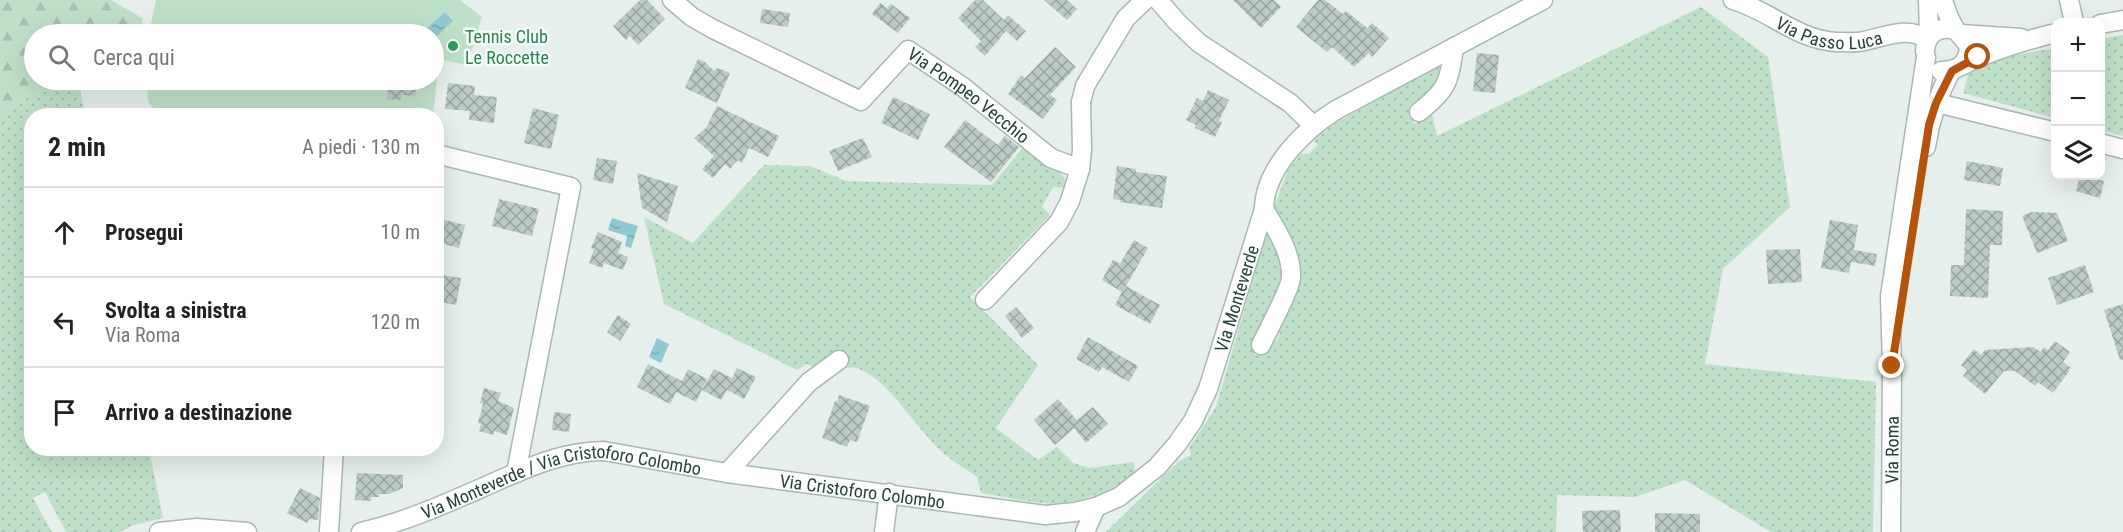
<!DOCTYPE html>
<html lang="it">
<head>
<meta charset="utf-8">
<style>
  body { margin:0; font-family:"Roboto Condensed",sans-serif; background:#f6f6f6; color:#222 }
  .controls { position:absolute; right:18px; top:18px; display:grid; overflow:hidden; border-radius:12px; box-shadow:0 6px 24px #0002 }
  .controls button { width:54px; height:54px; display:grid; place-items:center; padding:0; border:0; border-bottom:2px solid #e0e0e0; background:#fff; color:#222; font:30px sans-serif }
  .stop { position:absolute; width:18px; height:18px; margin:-14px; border:4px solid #b45309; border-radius:50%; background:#fff }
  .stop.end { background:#b45309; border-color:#fff; box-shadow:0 2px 6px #0008 }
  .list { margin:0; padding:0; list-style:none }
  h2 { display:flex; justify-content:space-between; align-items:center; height:78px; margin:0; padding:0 24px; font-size:26px }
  h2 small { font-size:20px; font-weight:400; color:#767676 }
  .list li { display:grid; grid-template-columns:39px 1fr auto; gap:18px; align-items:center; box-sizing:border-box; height:90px; padding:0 24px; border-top:2px solid #e0e0e0 }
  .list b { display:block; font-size:22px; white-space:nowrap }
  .list p { margin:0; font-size:20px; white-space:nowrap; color:#767676 }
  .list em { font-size:20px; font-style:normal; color:#767676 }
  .icon { flex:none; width:33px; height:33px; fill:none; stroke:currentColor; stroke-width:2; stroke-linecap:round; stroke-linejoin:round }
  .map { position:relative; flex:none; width:2123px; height:532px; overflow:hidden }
  .search { position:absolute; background:#fff; box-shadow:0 6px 24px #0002; left:24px; top:24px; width:420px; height:66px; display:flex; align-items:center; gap:15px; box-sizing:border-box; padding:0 21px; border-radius:33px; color:#767676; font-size:22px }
  .panel { position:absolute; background:#fff; box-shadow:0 6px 24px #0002; left:24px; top:108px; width:420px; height:348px; border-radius:24px }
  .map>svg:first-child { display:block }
</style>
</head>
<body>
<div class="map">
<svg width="2123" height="532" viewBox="0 0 2123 532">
  <defs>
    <pattern id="green-dots" width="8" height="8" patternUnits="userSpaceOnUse" patternTransform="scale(1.5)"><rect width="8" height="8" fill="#bfe0c8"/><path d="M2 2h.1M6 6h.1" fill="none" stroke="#a4c1ad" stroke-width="1.8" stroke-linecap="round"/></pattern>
    <pattern id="forest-firs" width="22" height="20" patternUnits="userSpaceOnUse" patternTransform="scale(1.5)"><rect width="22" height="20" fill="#bfe0c8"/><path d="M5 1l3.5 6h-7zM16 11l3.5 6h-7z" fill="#a4c1ad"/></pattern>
    <pattern id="water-ripples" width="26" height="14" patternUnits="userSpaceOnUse" patternTransform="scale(1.5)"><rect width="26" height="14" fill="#8ec9d4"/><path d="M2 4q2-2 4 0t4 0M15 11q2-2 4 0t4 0" fill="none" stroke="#74a5ad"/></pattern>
    <pattern id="building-cross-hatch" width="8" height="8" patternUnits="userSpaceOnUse" patternTransform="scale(1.5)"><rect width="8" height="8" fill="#bbcac4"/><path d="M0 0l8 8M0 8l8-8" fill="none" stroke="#98a6a0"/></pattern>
  </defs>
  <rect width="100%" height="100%" fill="#e6efeb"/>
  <!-- green -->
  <g fill="url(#green-dots)">
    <path d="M1701 7 1768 57 1790 207 1723 269 1705 364 1876 382 1873 532H1771L1685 480 1635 497 1557 495 1556 532H1106L1179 461 1191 455 1189 448 1216 407 1268 228 1283 260V282L1253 347 1255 355H1264L1270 338 1276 341 1280 333 1276 330 1293 246 1274 207 1288 170 1301 154H1309L1318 145 1313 141 1334 124 1440 64C1439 89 1431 96 1409 106L1414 124 1432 113 1437 136Z"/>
    <polygon points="2123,35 2123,136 2100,130 2101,39"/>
    <polygon points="2055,48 2055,118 1963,93 1969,72 1999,58"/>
    <polygon points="53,80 78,80 85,115 32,116 32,448 149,449 163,518 134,525 120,532 66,532 45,492 33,498 52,532 0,532 0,116"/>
    <path d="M1025 145 1061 173 1066 181 1064 188 1053 187 1042 207 1050 215 970 297 1038 365 996 428 1038 460 1057 447 1073 463 1089 468 1134 462 1135 475C1108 493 1075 506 1041 503 1021 501 1001 496 981 493L977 477C964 467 951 461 939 449 916 428 886 376 856 368 852 367 846 368 842 368L846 353 836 352 819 368 806 364 797 370 664 304 644 217 693 243 764 165 810 166 846 181 992 185Z"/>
  </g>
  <!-- forest -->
  <polygon fill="url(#forest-firs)" points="0,0 111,0 142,18 142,34 34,34 34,80 53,80 0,116"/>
  <!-- pitch -->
  <polygon fill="#bfe0c8" points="156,0 460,0 482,17 467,65 439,59 433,115 158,115 148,101 147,80 434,80 434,34 149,34"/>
  <!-- water -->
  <g fill="url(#water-ripples)">
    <polygon points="445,12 453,21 436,37 439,39 434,43 434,34 426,34 423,32"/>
    <polygon points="612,218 638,226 631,248 625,246 627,236 608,230"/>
    <polygon points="657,338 669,344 661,363 649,357"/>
  </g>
  <!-- building -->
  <g fill="url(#building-cross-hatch)">
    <polygon points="640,0 647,0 665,19 638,45 630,36 626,40 613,26"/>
    <polygon points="975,0 983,0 1004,20 1008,15 1026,31 1017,41 1006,31 985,56 975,47 981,41 958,18"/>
    <polygon points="1044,0 1067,0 1077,9 1067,20"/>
    <polygon points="1233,0 1274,0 1281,7 1261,28"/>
    <polygon points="1318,0 1325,0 1343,14 1346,11 1367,28 1372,23 1389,38 1372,57 1369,53 1354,67 1332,47 1327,52 1296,27"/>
    <polygon points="880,3 887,8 891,4 910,18 898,33 872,14"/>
    <polygon points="762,9 790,13 788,27 760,23"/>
    <polygon points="1055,47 1076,67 1050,95 1057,100 1043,119 1008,94 1021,75 1025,78"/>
    <polygon points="1477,53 1499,55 1495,93 1473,91"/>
    <polygon points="698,59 705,62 714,71 718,68 730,73 717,103 685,88"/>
    <polygon points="389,80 417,80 415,96 401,95 401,100 387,99"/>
    <polygon points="448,83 475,86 474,95 497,97 494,123 469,120 470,111 445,109"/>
    <polygon points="1208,90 1229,100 1219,121 1222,122 1215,137 1195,128 1196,125 1186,120 1197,98 1203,101"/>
    <polygon points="893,97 930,114 918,140 881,123"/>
    <polygon points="717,106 779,136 768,157 749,148 742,163 738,160 730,169 725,164 713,178 702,169 714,156 694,138 706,128"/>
    <polygon points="533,108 559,115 551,149 524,143"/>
    <polygon points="965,120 998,145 1005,136 1019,147 991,182 944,147"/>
    <polygon points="863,138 872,157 838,171 829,151"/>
    <polygon points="597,158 617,161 613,184 593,180"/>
    <polygon points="1967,161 2003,168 2000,186 1964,180"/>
    <polygon points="1117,166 1136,169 1136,172 1167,176 1162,208 1120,202 1121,200 1113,199"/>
    <polygon points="637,173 678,186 667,222 642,208"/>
    <polygon points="2080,176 2104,181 2100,198 2076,191"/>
    <polygon points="499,199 539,209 532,236 492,226"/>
    <polygon points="1966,209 2003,211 2002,245 1990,245 1988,298 1950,296 1951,265 1964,265"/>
    <polygon points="2032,212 2057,213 2068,241 2037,253 2022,216"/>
    <polygon points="436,218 465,225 459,248 436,242"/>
    <polygon points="1830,220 1858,225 1854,250 1877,254 1875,266 1851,262 1849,273 1821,268"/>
    <polygon points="598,232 622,242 618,253 628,257 623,270 604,263 602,268 589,263 594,249 591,248"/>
    <polygon points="1134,240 1148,248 1126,286 1160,305 1150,324 1115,305 1122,292 1102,280 1113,260 1120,264"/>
    <polygon points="1800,249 1802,282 1768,284 1766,250"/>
    <polygon points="2085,265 2094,292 2057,305 2048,278"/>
    <polygon points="436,274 461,278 456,305 436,301"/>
    <polygon points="2123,304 2123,360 2120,360 2104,310"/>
    <polygon points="1016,307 1034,328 1022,338 1005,316"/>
    <polygon points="618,315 631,324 620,341 607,332"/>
    <polygon points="1088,337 1138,366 1129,382 1102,367 1099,372 1076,359"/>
    <polygon points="2055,341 2070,352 2063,362 2071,368 2067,370 2070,370 2053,393 2038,382 2035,386 2015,371 2004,371 1985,394 1963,376 1967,370 1961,365 1974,349 1981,355 1985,350 2033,347 2041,352 2044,347 2048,350"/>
    <polygon points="648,364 682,381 688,369 707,379 696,402 676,392 670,404 637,387"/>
    <polygon points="737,368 756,377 744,399 727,390 721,400 702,390 714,369 732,378"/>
    <polygon points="484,388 501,393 498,401 514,408 507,435 494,431 493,435 479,431 481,424 478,423 483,404 480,403"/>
    <polygon points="839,395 870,406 857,442 850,440 847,447 822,438 835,401 837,402"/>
    <polygon points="1058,399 1077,420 1093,407 1108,424 1086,443 1074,428 1055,445 1034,420"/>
    <polygon points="554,412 571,414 569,432 552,430"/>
    <polygon points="357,473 403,475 403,488 389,494 379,494 379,497 371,497 371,501 355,500"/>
    <polygon points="300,488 320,498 318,520 309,519 307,523 287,513"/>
    <polygon points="1620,510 1621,532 1583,532 1582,511"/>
    <polygon points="1655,513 1700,514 1700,532 1655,532"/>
  </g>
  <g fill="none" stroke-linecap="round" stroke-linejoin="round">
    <!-- minor casing -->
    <g stroke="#a8b8b2" stroke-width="21">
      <g id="minor">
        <path id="s1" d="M672 0 692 17 713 29 861 101 908 50 963 87 1051 158 1080 169 1082 150 1081 102 1085 86 1126 18 1145 0"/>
        <polyline points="1158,0 1177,22 1199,43 1290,103 1314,126"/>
        <path id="s2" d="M1733 0C1769 10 1797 40 1836 42 1845 42 1856 43 1864 41 1884 37 1910 25 1927 40"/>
        <polyline points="1928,0 1929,37"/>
        <path d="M1943 0C1946 10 1949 19 1954 27 1963 42 1977 44 1962 65"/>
        <polyline points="2069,0 2074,22"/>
        <polyline points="2100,24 2123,20"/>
        <polyline points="1961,34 2021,38"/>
        <path d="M1925 51C1926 33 1939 26 1955 30"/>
        <path d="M1941 71C1956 72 1968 61 1982 56 2006 47 2030 39 2056 33"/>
        <polyline points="1937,103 2056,132"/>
        <path d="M1419 112C1447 90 1449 83 1454 47"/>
        <polyline points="2100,143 2123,149"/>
        <path d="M1926 147C1930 120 1938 95 1951 71"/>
        <polyline points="436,154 571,187 516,473"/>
        <polyline points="985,300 1059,222 1070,201 1080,169"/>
        <path d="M1261 345C1267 332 1291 288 1291 277 1292 253 1276 229 1264 209"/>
        <polyline points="727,473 809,382 839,360"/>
        <polyline points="159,532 197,528 247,532"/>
        <polyline points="329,532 334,448"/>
        <path id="s3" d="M361 532C405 522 445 504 486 486 524 469 562 451 604 451L727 473 1045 515 1075 512 1096 507 1119 497 1157 467 1177 444 1193 421 1208 389 1264 209C1265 168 1304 130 1336 110L1543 0"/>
        <polyline points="884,532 889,493"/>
        <polyline points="1085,532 1096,507"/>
        <path id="s4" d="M1891 532 1892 366 1890 296 1926 57"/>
      </g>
    </g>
    <!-- minor -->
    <use href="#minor" stroke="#fff" stroke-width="18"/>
  </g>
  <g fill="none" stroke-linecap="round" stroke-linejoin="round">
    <!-- route -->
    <polyline stroke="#b45309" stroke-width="8" points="1892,366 1929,125 1936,103 1952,71 1978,57"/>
  </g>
  <!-- markers -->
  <circle fill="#2e9e5b" stroke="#f7fbf9" stroke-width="2" cx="453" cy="46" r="6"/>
  <g text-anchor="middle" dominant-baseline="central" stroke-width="5" stroke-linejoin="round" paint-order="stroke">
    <!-- street labels -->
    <g font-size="18" fill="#24423a" stroke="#f7fbf9">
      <text stroke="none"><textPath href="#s2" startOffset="104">Via Passo Luca</textPath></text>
      <text stroke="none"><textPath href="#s1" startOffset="360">Via Pompeo Vecchio</textPath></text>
      <text stroke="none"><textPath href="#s3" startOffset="1017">Via Monteverde</textPath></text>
      <text stroke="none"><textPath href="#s4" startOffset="82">Via Roma</textPath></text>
      <text stroke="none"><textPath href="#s3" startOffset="519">Via Cristoforo Colombo</textPath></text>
      <text stroke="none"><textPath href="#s3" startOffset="210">Via Monteverde / Via Cristoforo Colombo</textPath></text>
    </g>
    <!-- leisure labels -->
    <g font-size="18" fill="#27864d" stroke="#f7fbf9" text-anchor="start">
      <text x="465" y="36">Tennis Club<tspan x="465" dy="21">Le Roccette</tspan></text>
    </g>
  </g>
</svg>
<div class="controls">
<button>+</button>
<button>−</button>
<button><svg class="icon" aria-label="layers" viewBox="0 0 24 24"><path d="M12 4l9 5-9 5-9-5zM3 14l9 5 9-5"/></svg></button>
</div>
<div class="stop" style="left:1978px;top:57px"></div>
<div class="stop end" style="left:1892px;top:366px"></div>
<div class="search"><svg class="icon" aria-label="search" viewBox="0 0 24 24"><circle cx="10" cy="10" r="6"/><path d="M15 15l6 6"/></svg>Cerca qui</div>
<section class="panel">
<h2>2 min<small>A piedi · 130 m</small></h2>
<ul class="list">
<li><svg class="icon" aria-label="ahead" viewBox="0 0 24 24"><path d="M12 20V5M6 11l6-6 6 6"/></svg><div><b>Prosegui</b></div><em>10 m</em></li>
<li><svg class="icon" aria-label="left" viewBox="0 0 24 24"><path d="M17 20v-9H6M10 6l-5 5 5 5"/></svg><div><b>Svolta a sinistra</b><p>Via Roma</p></div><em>120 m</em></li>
<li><svg class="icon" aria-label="arrive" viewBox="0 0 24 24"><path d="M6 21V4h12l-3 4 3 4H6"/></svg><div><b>Arrivo a destinazione</b></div></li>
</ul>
</section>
</div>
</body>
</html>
